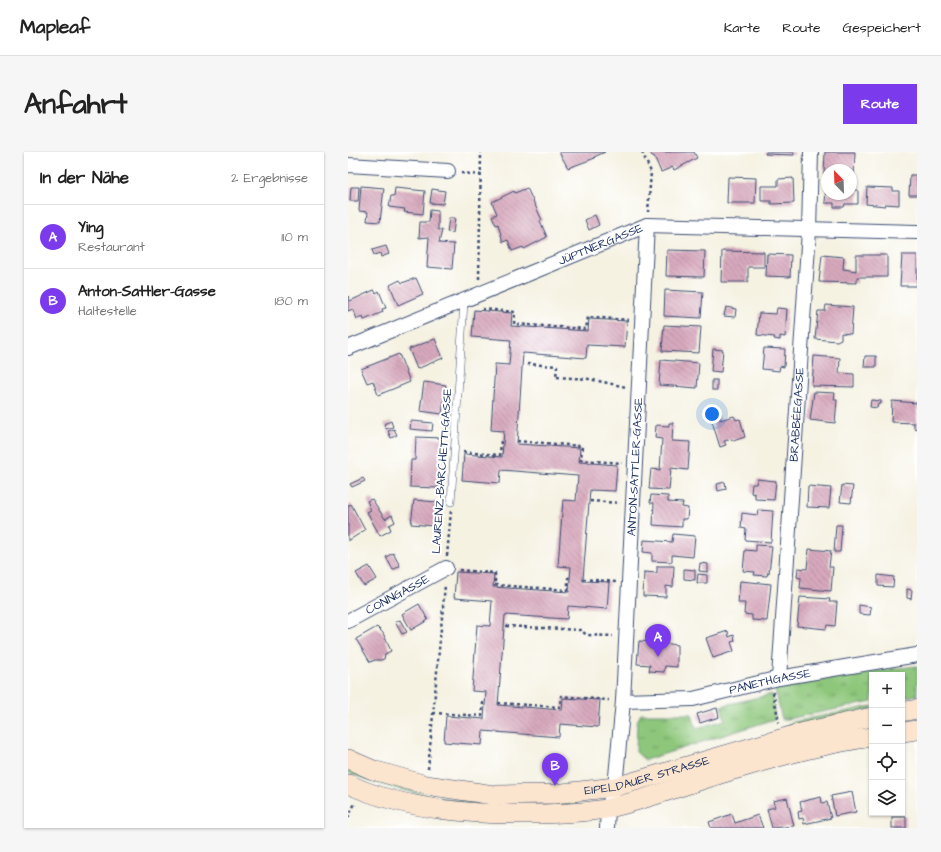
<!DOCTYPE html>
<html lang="de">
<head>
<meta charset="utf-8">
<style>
  body { margin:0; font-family:"Architects Daughter",sans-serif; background:#f6f6f6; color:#222 }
  .controls { position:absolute; right:12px; bottom:12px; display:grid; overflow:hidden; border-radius:0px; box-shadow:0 1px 3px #0004 }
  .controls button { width:36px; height:36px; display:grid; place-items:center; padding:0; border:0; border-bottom:1px solid #e0e0e0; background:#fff; color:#222; font:20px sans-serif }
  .compass { position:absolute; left:473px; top:12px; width:36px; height:36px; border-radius:50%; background:#fff; box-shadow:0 1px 3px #0004; rotate:337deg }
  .you { position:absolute; left:364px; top:262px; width:14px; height:14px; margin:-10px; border:3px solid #fff; border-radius:50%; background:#1a73e8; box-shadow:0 0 0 6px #1a73e833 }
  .badge { display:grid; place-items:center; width:26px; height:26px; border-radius:50%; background:#7c3aed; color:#fff; font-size:13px; font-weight:700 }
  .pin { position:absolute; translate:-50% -33px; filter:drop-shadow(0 1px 2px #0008) }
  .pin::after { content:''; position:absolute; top:21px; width:14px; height:12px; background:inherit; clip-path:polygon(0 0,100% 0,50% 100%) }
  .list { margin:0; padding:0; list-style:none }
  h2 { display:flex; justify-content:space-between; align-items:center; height:52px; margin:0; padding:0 16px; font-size:17px }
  h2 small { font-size:13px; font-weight:400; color:#767676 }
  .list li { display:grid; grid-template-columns:26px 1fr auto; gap:12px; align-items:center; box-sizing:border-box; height:64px; padding:0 16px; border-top:1px solid #e0e0e0 }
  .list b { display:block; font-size:15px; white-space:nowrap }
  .list p { margin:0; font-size:13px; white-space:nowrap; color:#767676 }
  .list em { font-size:13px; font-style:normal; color:#767676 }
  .icon { flex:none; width:22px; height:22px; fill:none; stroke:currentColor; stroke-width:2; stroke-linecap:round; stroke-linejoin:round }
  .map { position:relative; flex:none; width:569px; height:676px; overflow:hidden; border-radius:0px }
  header { display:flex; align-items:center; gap:24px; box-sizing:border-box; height:56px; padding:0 20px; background:#fff; border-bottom:1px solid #e0e0e0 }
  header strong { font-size:19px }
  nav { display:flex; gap:22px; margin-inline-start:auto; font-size:14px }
  .intro { display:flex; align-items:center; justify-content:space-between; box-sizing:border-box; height:96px; padding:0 24px }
  h1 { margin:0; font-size:28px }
  .button { padding:10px 18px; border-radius:0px; background:#7c3aed; color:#fff; font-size:14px; font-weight:700 }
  main { display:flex; gap:24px; padding:0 24px }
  aside { flex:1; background:#fff; border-radius:0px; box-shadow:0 1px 3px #0004 }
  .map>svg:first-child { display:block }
</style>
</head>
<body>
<header>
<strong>Mapleaf</strong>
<nav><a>Karte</a><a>Route</a><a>Gespeichert</a></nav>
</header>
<div class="intro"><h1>Anfahrt</h1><a class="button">Route</a></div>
<main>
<aside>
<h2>In der Nähe<small>2 Ergebnisse</small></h2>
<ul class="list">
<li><span class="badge">A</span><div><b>Ying</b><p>Restaurant</p></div><em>110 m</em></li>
<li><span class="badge">B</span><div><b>Anton-Sattler-Gasse</b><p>Haltestelle</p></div><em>180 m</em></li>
</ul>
</aside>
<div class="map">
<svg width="569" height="676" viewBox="0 0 569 676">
  <defs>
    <pattern id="grass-tufts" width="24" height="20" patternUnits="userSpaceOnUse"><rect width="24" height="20" fill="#8ec77b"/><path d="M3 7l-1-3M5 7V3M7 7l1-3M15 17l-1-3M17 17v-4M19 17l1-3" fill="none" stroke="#73a268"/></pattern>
    <pattern id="building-back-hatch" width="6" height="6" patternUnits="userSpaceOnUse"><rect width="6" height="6" fill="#d8a9bd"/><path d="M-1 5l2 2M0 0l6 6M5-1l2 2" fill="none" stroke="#ae8a9d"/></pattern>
  </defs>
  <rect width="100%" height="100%" fill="#fff"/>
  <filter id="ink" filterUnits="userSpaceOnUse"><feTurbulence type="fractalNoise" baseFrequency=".025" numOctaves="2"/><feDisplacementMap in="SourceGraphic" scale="8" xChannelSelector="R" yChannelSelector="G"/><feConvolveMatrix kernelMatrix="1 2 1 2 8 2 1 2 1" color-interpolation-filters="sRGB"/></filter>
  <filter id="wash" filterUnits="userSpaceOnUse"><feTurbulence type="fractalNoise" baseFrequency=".012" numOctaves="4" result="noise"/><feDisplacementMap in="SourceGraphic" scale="16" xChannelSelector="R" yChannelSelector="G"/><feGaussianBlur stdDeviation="0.9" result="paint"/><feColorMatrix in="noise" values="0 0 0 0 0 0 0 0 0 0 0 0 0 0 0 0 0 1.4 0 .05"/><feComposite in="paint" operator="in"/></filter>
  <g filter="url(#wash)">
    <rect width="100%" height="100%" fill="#f5f2e2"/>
    <!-- grass -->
    <g fill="url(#grass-tufts)" stroke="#547b6c">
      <polygon points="569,514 569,543 554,546 554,523 524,523 524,550 434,568 427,537 501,522"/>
      <polygon points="424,542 427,567 297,608 288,600 289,569 293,562 344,562 348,576 377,568 373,554"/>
      <polygon points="524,554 524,557 435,576 435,575 445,570"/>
      <path d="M0 617C25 625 50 635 76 642 126 654 178 651 229 649V653C212 654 194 656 177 656 116 654 58 643 0 621Z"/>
    </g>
    <g id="blocks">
      <!-- building -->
      <g fill="url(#building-back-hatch)">
        <polygon points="211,0 257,0 246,5 247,6 220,16"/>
        <polygon points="302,0 346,0 349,6 326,18 325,15 313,20 306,4 304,4"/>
        <polygon points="418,0 446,0 446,3 417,2"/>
        <polygon points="477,0 507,0 506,24 503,24 503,18 479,18 479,23 476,23"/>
        <polygon points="562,23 569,23 569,43 561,43"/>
        <polygon points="380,25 408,26 407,51 379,51"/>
        <polygon points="445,26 446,51 423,52 423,49 413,49 413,34 430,34 430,27"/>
        <polygon points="13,34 36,36 32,70 19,69 20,60 11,59"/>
        <polygon points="3,35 11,35 10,49 2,49"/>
        <polygon points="503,35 505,35 505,38 510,38 510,52 497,52 496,55 486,55 486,51 477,51 478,38 479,42 503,42"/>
        <polygon points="519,35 545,36 545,39 551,39 551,53 537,52 537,54 518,52"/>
        <polygon points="47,36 77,39 75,62 56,60 57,57 41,55 43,44 46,44"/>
        <polygon points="179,36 194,68 192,69 199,85 176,97 175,95 164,99 160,88 155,90 150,72 148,73 144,64 149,62 144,50 166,39 167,41"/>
        <polygon points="84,37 97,39 95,52 82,51"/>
        <polygon points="82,58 90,59 90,78 94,78 91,91 106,92 104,117 79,115 81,85 71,86 72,70 81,70"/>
        <polygon points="247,63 251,73 241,78 237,68"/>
        <polygon points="101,66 107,66 105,81 99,80"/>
        <polygon points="38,94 41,102 33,105 32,101 26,103 24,98"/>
        <polygon points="319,98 357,99 356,125 318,124"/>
        <polygon points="374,99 416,100 416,115 400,115 400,130 373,130"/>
        <polygon points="419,102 443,103 442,125 418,124"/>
        <polygon points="474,103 496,105 495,117 508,119 508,103 539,103 539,125 509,125 509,131 471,130"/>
        <polygon points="554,103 569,103 569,134 552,134"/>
        <polygon points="68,126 75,142 50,153 42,133 52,128 54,131"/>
        <polygon points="26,138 28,141 31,139 38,156 34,157 35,160 16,168 15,165 9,167 5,157 0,159 0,144 2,149"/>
        <polygon points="317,138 355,140 353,166 316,164"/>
        <polygon points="478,153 505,155 503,182 493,181 493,187 489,189 467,187 470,159 477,159"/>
        <polygon points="378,155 388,157 387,165 376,164"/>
        <polygon points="429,156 439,157 437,185 432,184 432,188 426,187 427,185 409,183 411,161 428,162"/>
        <polygon points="126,158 164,161 163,174 240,179 241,167 279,169 277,195 239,193 238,206 175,201 169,292 232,296 231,310 269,313 267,339 242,338 235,427 235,429 261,430 259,457 220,454 219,467 157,463 150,553 214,558 215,546 252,548 250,575 212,572 211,585 135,579 134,593 96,590 98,564 136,567 138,540 124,539 129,473 142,474 144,449 106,446 108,420 146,422 145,435 221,440 222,426 223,415 210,414 215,348 228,349 230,324 153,318 152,331 114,328 116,302 154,305 156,279 143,278 147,212 161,213 163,188 124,185"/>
        <polygon points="316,173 353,175 351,201 314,199"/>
        <polygon points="87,187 95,206 69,217 61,197"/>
        <polygon points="416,196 437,197 436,215 432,214 431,219 414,217"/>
        <polygon points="365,197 375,198 373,220 363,219"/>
        <polygon points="51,202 62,230 30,243 25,229 19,231 13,217"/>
        <polygon points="466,204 492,206 491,221 506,222 506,235 464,234"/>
        <polygon points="517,204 528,204 528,215 516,215"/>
        <polygon points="313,208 351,211 349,236 311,233"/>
        <rect x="364" y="228" width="5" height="10"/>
        <polygon points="76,230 98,233 94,262 72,259"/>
        <polygon points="466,240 487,241 486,248 489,248 487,271 462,268"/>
        <polygon points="523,248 533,249 533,252 530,252 529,256 522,255"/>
        <polygon points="544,249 569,251 569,277 566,276 566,271 543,270"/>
        <polygon points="371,263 372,268 386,264 388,268 392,267 397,285 385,289 384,287 376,289 378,293 372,295 363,266"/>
        <polygon points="43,269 45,275 38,277 36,272"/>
        <polygon points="63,269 85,271 84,279 62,277"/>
        <polygon points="321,271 325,271 324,289 342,290 340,318 323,316 321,338 301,337 303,317 312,318 314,287 307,286 308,273 321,274"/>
        <polygon points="46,277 49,283 43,286 40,279"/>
        <polygon points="68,285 94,286 90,336 62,335 63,308 67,308"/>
        <polygon points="15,326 17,329 4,335 2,332"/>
        <polygon points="409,327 428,329 426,348 407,347 407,342 403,341 404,332 408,332"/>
        <polygon points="377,330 378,337 370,339 369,332"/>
        <polygon points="494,333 505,334 503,351 492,350"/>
        <polygon points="460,334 483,336 481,356 459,355"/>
        <polygon points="303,343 320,344 320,350 335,351 334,355 340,356 339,367 334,367 334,375 305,373 306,351 302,351"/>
        <polygon points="24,347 37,367 44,363 47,370 41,373 43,378 32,384 19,360 23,358 19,349"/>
        <polygon points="66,348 89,350 88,358 91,358 87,374 63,372"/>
        <polygon points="3,352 17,378 0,389 0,354"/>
        <polygon points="410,358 425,359 423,390 397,388 398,377 393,376 394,361 409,363"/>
        <polygon points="488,373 494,373 492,400 486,400"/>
        <polygon points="325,382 347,384 345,405 324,403 324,410 304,409 304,401 295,400 296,388 324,390"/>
        <polygon points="408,393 424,394 421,421 420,420 419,424 406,423 407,420 395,419 397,398 408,399"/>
        <polygon points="461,397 483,399 481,415 485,415 483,439 452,436 453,426 449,425 450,416 459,417"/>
        <polygon points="45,401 52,414 45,418 38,405"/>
        <polygon points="352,411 360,412 360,420 351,419"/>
        <polygon points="21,414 29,427 16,434 8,421"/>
        <polygon points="309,414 326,414 325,435 318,434 318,445 295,444 296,420 309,421"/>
        <polygon points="336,417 347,418 347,428 336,427"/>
        <polygon points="350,422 359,423 359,431 349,431"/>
        <polygon points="530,423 546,425 545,435 530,434"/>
        <polygon points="392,429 423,432 419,469 404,468 404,463 396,462 397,451 390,451"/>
        <polygon points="559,437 564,438 563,447 559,446"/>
        <polygon points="452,445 482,447 481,450 489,450 487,474 479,473 478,477 449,474"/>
        <polygon points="71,452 80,468 63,478 54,462"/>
        <polygon points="511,453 523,455 522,463 511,462"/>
        <polygon points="52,468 59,480 54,482 47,470"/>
        <polygon points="29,475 35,481 43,499 37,502 36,507 33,508 27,508 22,510 8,487"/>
        <polygon points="380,479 381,485 386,483 387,489 383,490 386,499 365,506 358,486"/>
        <polygon points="306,487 316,487 315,491 329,493 329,515 317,514 316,520 301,519 302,513 289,512 291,489 306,490"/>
        <polygon points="369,556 371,565 352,571 349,562"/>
        <polygon points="504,640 508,660 487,664 483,644"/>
        <polygon points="473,645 474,651 479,650 483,666 456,672 455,666 451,667 450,660 454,659 452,650"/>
        <polygon points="439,646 446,674 424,676 419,657 427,655 425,649"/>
        <polygon points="384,662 387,671 410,663 415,676 363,676 361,670"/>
        <rect x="544" y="665" width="14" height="11"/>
      </g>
    </g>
  </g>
  <g filter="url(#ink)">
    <use href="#blocks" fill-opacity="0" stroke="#3c4c72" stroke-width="1"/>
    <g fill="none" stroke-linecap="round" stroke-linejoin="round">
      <!-- service casing -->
      <g stroke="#3c4c72" stroke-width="8">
        <polyline id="service" points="103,350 116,150"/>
      </g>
      <!-- minor casing -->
      <g stroke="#3c4c72" stroke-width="16">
        <g id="minor">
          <polyline points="0,13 100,19"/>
          <path id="s1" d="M0 196 299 73 569 80"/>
          <path id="s2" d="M0 469 98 416"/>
          <path id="s3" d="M431 526 461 79 463 0"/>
          <path id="s4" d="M275 549 345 547 431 526 569 503"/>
          <path id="s5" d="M259 676 260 656 267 635 275 549 299 73"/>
        </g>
      </g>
      <!-- secondary casing -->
      <g stroke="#3c4c72" stroke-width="20">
        <g id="secondary">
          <polyline points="554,560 569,557"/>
          <polyline points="554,580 569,578"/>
          <path id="s6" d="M0 607 25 618 78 633 146 643 206 642 267 635 456 580 524 565"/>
          <path d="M0 632C59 659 128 663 193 662 215 661 240 661 262 656 305 646 346 629 389 617 433 604 479 591 524 585"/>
        </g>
      </g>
      <!-- path -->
      <g stroke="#3c4c72" stroke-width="2.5" stroke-dasharray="3 3" stroke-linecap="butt">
        <polyline points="294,0 303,20 300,60"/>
        <polyline points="113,21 133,23"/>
        <polyline points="131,127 133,0"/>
        <polyline points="134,157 167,160 166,172 238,177 240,165 281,168"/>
        <polyline points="179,212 209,214 208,225 241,227 278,235"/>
        <polyline points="169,289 234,294 233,308 274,311"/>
        <polyline points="115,300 152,303 153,288 155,288"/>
        <polyline points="242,349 272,351"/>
        <polyline points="99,404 103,359"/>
        <polyline points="111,418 147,421 147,433 220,438 220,426 222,426"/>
        <polyline points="235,427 269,430"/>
        <polyline points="158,474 232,478 239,483 265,484"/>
        <polyline points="425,540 431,571"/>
        <polyline points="150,551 212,555 213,544 261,548"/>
        <polyline points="85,561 134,564 135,551 137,551"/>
        <polyline points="80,617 97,433"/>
        <polyline points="0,666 7,651"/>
      </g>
      <!-- service -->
      <use href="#service" stroke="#fff" stroke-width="7"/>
      <!-- minor -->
      <use href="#minor" stroke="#fff" stroke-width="14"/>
      <!-- secondary -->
      <use href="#secondary" stroke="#fbe5cf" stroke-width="19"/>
    </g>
  </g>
  <g text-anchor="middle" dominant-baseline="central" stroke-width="4" stroke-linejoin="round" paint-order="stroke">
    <!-- street labels -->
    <g font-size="12" fill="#1b2f5e" stroke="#fff">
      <text stroke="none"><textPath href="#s1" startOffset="273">JÜPTNERGASSE</textPath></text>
      <text stroke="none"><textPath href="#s3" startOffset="264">BRABBÉEGASSE</textPath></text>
      <text stroke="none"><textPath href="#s5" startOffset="363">ANTON-SATTLER-GASSE</textPath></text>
      <text transform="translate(94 319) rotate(-86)">LAURENZ-BARCHETTI-GASSE</text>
      <text stroke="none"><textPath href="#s2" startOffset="56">CONNGASSE</textPath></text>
      <text stroke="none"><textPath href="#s4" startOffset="149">PANETHGASSE</textPath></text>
      <text stroke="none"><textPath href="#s6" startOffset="306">EIPELDAUER STRASSE</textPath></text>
    </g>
  </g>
</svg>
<div class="controls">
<button>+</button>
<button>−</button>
<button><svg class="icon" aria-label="locate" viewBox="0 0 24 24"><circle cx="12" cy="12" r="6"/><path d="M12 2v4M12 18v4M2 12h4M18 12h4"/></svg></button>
<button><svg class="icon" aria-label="layers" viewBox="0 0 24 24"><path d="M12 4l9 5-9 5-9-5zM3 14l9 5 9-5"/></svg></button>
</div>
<svg class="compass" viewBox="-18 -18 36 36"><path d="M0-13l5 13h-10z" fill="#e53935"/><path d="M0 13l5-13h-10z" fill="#767676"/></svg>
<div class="you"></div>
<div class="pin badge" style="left:310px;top:505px">A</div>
<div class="pin badge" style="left:207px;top:634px">B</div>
</div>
</main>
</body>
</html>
